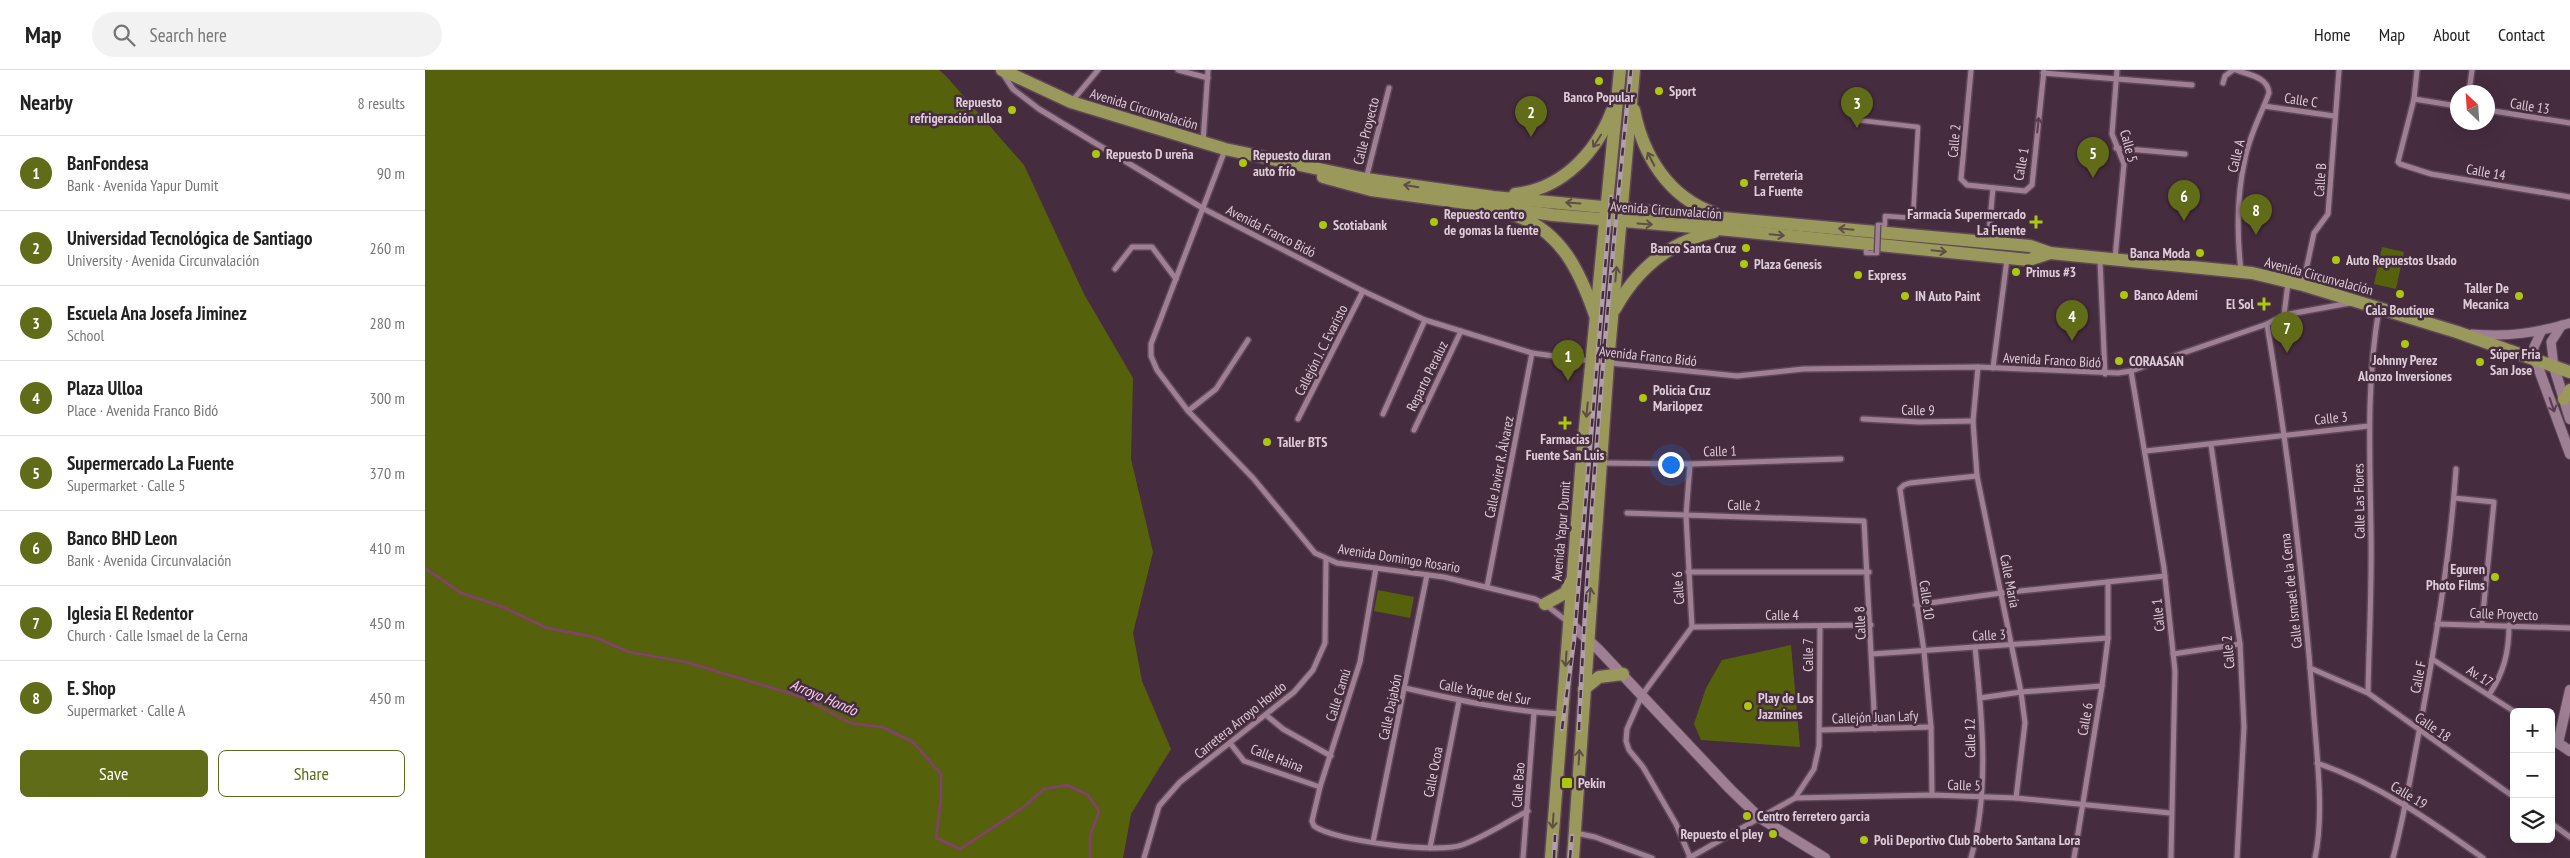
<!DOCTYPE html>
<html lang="en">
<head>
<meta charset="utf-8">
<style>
  body { margin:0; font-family:"PT Sans Narrow",sans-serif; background:#f2f2f2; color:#222 }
  .controls { position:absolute; right:15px; bottom:15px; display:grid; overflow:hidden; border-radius:8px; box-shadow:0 5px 20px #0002 }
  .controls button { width:45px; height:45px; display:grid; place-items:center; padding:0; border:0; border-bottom:1px solid #e0e0e0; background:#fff; color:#222; font:25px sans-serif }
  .compass { position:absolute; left:2025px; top:15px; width:45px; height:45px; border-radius:50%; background:#fff; box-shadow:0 5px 20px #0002; rotate:335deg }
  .you { position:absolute; left:1245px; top:394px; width:18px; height:18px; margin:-12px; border:4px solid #fff; border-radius:50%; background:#1a73e8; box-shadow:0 0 0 8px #1a73e833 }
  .badge { display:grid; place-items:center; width:32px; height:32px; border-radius:50%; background:#616c19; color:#fff; font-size:16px; font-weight:700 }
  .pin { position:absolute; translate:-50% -41px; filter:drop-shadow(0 1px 2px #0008) }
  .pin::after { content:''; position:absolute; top:26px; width:18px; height:15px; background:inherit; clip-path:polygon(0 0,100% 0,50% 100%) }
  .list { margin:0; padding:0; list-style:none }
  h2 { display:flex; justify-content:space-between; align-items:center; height:65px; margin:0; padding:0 20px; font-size:21px }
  h2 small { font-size:16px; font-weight:400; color:#767676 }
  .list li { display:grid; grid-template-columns:32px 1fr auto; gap:15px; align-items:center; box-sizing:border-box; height:75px; padding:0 20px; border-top:1px solid #e0e0e0 }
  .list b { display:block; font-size:19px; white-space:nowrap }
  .list p { margin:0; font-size:16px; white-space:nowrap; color:#767676 }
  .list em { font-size:16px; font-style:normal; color:#767676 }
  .actions { display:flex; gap:10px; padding:15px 20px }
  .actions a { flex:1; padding:11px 0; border:1px solid #616c19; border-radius:8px; text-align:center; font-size:18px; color:#616c19 }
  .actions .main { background:#616c19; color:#fff }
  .icon { flex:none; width:28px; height:28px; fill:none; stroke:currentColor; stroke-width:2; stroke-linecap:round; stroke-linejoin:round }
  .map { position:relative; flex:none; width:2145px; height:788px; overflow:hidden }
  header { display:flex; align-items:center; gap:30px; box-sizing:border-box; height:70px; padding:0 25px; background:#fff; border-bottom:1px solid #e0e0e0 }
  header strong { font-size:24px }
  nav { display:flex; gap:28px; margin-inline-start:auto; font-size:18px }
  .search { width:350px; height:45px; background:#f2f2f2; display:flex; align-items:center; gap:12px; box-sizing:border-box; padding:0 18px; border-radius:28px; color:#767676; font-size:19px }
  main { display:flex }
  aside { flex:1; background:#fff }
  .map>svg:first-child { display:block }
</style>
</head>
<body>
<header>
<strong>Map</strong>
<div class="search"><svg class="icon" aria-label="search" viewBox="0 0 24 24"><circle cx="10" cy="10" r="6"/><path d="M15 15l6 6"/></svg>Search here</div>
<nav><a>Home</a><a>Map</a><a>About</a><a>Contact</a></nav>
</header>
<main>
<aside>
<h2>Nearby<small>8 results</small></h2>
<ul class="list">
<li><span class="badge">1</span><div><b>BanFondesa</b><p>Bank · Avenida Yapur Dumit</p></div><em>90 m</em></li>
<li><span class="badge">2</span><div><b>Universidad Tecnológica de Santiago</b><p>University · Avenida Circunvalación</p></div><em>260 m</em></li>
<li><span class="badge">3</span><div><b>Escuela Ana Josefa Jiminez</b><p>School</p></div><em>280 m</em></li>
<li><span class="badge">4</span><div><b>Plaza Ulloa</b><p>Place · Avenida Franco Bidó</p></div><em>300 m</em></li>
<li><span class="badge">5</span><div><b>Supermercado La Fuente</b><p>Supermarket · Calle 5</p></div><em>370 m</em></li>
<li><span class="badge">6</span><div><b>Banco BHD Leon</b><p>Bank · Avenida Circunvalación</p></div><em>410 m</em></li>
<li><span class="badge">7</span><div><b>Iglesia El Redentor</b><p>Church · Calle Ismael de la Cerna</p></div><em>450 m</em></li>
<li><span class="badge">8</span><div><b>E. Shop</b><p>Supermarket · Calle A</p></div><em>450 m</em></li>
</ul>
<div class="actions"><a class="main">Save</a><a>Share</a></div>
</aside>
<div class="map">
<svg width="2145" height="788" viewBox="0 0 2145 788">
  <rect width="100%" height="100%" fill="#462c3f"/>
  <!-- green -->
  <g fill="#55620b">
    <polygon points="0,0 514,0 521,6 599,95 659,224 708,308 706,389 728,482 708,563 717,611 746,679 706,744 698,788 0,788"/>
    <polygon points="1957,177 1979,182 1971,219 1949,214"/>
    <polygon points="953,520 989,527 985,548 949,541"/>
    <polygon points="1366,575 1375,677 1276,670 1269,654 1281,618 1297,590"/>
  </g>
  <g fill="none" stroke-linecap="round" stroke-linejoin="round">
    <!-- stream -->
    <polyline stroke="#853f73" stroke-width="2.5" points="0,498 36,523 75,536 122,558 169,567 204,582 261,592 377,627 425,653 457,657 488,672 516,704 516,728 511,768 535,779 599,737 619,719 642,715 663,725 674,741 665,766 665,788"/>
    <!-- pedestrian casing -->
    <g stroke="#5e4857" stroke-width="7">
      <g id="pedestrian">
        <polyline points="1432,50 1493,57 1488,148 1460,146 1460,155 1453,155"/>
        <polyline points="1441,175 1441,183 1452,183"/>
      </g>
    </g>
    <!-- minor casing -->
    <g stroke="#5e4857" stroke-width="8">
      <g id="minor">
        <polyline points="753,0 783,8"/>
        <polyline points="1546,0 1536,109 1542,115 1600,121 1607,115 1619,0"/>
        <path d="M1811 0C1824 5 1843 7 1844 23 1836 45 1824 66 1820 89 1812 124 1812 166 1816 201"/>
        <polyline points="1992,0 1989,29 1973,92 1975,94 2006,104 2145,127"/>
        <polyline points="1618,3 1767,15"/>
        <polyline points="578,4 588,19 614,39 779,139 938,221 1000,250 1107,283 1166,291 1312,306 1378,299 1553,297 1693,303 1706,301 1842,254 1859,245 1925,233"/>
        <polyline points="1798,13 1800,6 1808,0"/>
        <polyline points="2044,22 2047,0"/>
        <polyline points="1989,29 2032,36"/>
        <polyline points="648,30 673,0"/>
        <polyline points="1839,36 1909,46"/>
        <polyline points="2062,40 2145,53"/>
        <polyline points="778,72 783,0"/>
        <polyline points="1691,78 1760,84"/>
        <polyline points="800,80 726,274 726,286 732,300 763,341 828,408 890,483 912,493 1019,507 1110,529 1120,534 1143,552"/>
        <polyline points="941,109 964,18"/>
        <polyline points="1563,172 1568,118"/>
        <polyline points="1690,188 1699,94 1687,64 1692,0"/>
        <polyline points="1675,190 1680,304"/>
        <polyline points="690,199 707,177 727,177 751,209"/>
        <polyline points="1878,214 1889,163 1903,144 1914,0"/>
        <polyline points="1859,245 1863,213"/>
        <path d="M1842 254C1863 380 1878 506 1888 633 1891 680 1900 743 1890 788"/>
        <polyline points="1553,297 1548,351 1552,406 1596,622 1600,653 1591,728"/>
        <polyline points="1568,298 1582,189"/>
        <polyline points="1706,301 1739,498 1750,601 1746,788"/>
        <polyline points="763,341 791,319 823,270"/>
        <polyline points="958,344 1000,250"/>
        <polyline points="873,349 938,221"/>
        <polyline points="1438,349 1494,352 1548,351"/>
        <polyline points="989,360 1036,261"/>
        <polyline points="1786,375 1815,574 1819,657 1812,788"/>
        <polyline points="1721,381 1944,356"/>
        <polyline points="1176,393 1265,394 1416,389"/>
        <polyline points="1265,394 1261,445 1267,557 1217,625 1202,659 1201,671 1204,680 1218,697 1251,754 1265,787"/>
        <polyline points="2029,428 2069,432 2057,553"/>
        <polyline points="1202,443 1439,451 1450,659"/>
        <path d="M951 498 935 592 895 717 887 751 889 756C909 771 1014 784 1037 775 1060 767 1081 752 1103 741"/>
        <polyline points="1263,502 1444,502"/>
        <polyline points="1062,517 1107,283"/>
        <polyline points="1491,535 1576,523 1740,506"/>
        <polyline points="2012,554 2145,558"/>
        <polyline points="1267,557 1446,555"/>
        <polyline points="1447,584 1683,568"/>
        <polyline points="1748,584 1815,574"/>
        <polyline points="2007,589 2090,642"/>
        <polyline points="1885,598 1943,623 2089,727"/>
        <path d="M980 618C1032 630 1083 641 1136 644"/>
        <path d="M1943 623C1944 570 1947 516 1946 463 1945 388 1941 313 1954 239"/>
        <path d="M2064 625C2079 602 2084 582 2084 555"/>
        <polyline points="1555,628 1596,622 1677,616"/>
        <polyline points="841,645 858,659 906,686"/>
        <polyline points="1395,660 1506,657"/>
        <polyline points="805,673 819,691 895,717"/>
        <path d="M1892 693C1953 714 2006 751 2058 788"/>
        <polyline points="1507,725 1506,657 1499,581 1475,419 1479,415 1485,413 1552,406"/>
        <polyline points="1370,728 1389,699 1394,676 1395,557"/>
        <polyline points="2126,753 2145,767"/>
        <polyline points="1151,763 1170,767 1227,788"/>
        <polyline points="948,772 1002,505"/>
        <polyline points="1005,778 1034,631"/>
        <polyline points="719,788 734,736 755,712 869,622 888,600 900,573 901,489"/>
        <polyline points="1098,788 1109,643"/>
        <polyline points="1264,788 1370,728 1507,725 1591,728 1745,743"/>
        <path d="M1546 788C1565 720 1557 646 1550 577"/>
        <polyline points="1649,788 1677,616 1683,568 1683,512"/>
        <path d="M1968 788C1979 747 1986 704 1994 662 2010 575 2025 487 2031 399"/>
      </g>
    </g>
    <!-- tertiary casing -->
    <g stroke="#5e4857" stroke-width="11">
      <g id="tertiary">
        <path d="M2047 264C2084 267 2110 263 2145 253"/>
        <polyline points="2110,289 2109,277 2116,262"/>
        <polyline points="2129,297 2126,272 2137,255"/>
      </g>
    </g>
    <!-- secondary casing -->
    <g stroke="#5e4857" stroke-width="12">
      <g id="secondary">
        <polyline points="2110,289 2145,384"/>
        <polyline points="2129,297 2145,349"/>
        <polyline points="1144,552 1174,580 1305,719 1335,748 1400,788"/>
        <polyline points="2145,620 2133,673 2145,681"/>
      </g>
    </g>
    <!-- primary casing -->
    <g stroke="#5e4857" stroke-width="15">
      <g id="primary">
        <polyline points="577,0 646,32 800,79 941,109 1068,127 1605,176 1625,183 1827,203 1878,215 2032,262 2145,302"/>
        <path d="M1209 40C1218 85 1243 127 1289 143"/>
        <polyline points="898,107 946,120 1128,145 1304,160 1604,190 1625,183"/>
        <path d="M1090 124C1137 119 1171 83 1187 41"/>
        <path d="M1089 145C1136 160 1155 202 1170 245"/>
        <path d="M1190 239C1212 199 1244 172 1289 162"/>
        <polyline points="2139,329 2145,320"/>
        <polyline points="1120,534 1140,523 1147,510"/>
        <polyline points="1159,619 1174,607 1198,604"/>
        <polyline points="1126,788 1157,388 1195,0"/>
        <polyline points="1148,788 1183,293 1209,0"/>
      </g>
    </g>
    <!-- pedestrian -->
    <use href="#pedestrian" stroke="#9e7f94" stroke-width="4.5"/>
    <!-- minor -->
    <use href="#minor" stroke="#9e7f94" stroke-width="5"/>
    <!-- tertiary -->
    <use href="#tertiary" stroke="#9e7f94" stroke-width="9"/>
    <!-- secondary -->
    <use href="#secondary" stroke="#9e7f94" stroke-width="10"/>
    <!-- primary -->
    <use href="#primary" stroke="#9a995b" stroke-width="12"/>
    <!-- rail casing -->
    <g stroke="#b29fac" stroke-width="4.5">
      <g id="rail">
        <polyline points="1137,659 1149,570 1186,127"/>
        <path d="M1154 660C1164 440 1183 219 1206 0"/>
        <polyline points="1129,788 1130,765"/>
        <polyline points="1145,788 1147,766"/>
      </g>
    </g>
    <!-- rail -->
    <use href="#rail" stroke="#462c3f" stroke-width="2.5" stroke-dasharray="8" stroke-linecap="butt"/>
    <!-- pedestrian-bridge casing -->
    <g stroke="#5e4857" stroke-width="7" stroke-linecap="butt">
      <polyline id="pedestrian-bridge" points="1452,183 1453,155"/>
    </g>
    <!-- pedestrian-bridge -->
    <use href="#pedestrian-bridge" stroke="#9e7f94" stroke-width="4.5"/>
  </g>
  <!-- one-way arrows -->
  <defs><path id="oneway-shaft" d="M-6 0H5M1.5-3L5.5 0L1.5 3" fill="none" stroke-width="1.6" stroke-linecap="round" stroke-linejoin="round" transform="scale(1.25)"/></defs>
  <g stroke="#583d50">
    <use href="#oneway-shaft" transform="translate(1613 55) rotate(-84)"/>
    <use href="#oneway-shaft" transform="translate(2127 335) rotate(71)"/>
  </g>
  <g stroke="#5f4d47">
    <use href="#oneway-shaft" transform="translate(1172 71) rotate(123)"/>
    <use href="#oneway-shaft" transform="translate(1226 89) rotate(-117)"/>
    <use href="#oneway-shaft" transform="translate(986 116) rotate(-171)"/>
    <use href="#oneway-shaft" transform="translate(1148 133) rotate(-176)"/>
    <use href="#oneway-shaft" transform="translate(1220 154) rotate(4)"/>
    <use href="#oneway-shaft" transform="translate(1421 159) rotate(-175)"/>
    <use href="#oneway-shaft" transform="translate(1352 165) rotate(6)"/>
    <use href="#oneway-shaft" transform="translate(1514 181) rotate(6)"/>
    <use href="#oneway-shaft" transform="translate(1191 204) rotate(-85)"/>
    <use href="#oneway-shaft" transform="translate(1162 340) rotate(96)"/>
    <use href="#oneway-shaft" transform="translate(1165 525) rotate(-85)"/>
    <use href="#oneway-shaft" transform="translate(1141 589) rotate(94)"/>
    <use href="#oneway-shaft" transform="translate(1154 687) rotate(-87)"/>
    <use href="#oneway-shaft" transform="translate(1128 751) rotate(94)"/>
  </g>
  <!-- markers -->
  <g fill="#adc60f" stroke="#462c3f" stroke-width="2">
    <circle cx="1174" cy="11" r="5"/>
    <circle cx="1234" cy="21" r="5"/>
    <circle cx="587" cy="40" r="5"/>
    <circle cx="671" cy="84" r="5"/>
    <circle cx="818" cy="93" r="5"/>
    <circle cx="1319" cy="113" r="5"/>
    <circle cx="1009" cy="152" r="5"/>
    <path d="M1608.5 144.5h5v5h5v5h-5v5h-5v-5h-5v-5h5z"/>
    <circle cx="898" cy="155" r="5"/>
    <circle cx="1321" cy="178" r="5"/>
    <circle cx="1775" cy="183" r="5"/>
    <circle cx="1911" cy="190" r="5"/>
    <circle cx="1319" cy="194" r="5"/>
    <circle cx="1591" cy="202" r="5"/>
    <circle cx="1433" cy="205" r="5"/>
    <circle cx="1975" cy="224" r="5"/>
    <circle cx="1699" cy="225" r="5"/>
    <circle cx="1480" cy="226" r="5"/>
    <circle cx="2094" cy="226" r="5"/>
    <path d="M1836.5 226.5h5v5h5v5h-5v5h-5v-5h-5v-5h5z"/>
    <circle cx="1980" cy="274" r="5"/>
    <circle cx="1694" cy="291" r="5"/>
    <circle cx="2055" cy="292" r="5"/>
    <circle cx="1218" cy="328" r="5"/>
    <path d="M1137.5 345.5h5v5h5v5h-5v5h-5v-5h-5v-5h5z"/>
    <circle cx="842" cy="372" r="5"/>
    <circle cx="2070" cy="507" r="5"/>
    <circle cx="1323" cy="636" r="5"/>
    <rect x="1136" y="707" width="12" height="12" rx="2.5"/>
    <circle cx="1322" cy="746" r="5"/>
    <circle cx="1348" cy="764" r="5"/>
    <circle cx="1439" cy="770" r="5"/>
  </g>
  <g text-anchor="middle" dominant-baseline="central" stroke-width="5" stroke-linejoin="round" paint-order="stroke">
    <!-- poi labels -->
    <g font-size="14" font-weight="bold" fill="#ddccd7" stroke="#462c3f" text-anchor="start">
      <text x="1244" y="21">Sport</text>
      <text x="1174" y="27" text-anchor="middle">Banco Popular</text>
      <text x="577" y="32" text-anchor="end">Repuesto<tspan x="577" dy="16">refrigeración ulloa</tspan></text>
      <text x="681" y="84">Repuesto D ureña</text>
      <text x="828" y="85">Repuesto duran<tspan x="828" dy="16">auto frío</tspan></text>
      <text x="1329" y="105">Ferreteria<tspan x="1329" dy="16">La Fuente</tspan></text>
      <text x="1019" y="144">Repuesto centro<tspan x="1019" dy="16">de gomas la fuente</tspan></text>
      <text x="1601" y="144" text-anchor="end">Farmacia Supermercado<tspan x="1601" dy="16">La Fuente</tspan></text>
      <text x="908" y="155">Scotiabank</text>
      <text x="1311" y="178" text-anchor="end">Banco Santa Cruz</text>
      <text x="1765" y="183" text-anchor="end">Banca Moda</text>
      <text x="1921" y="190">Auto Repuestos Usado</text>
      <text x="1329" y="194">Plaza Genesis</text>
      <text x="1601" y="202">Primus #3</text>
      <text x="1443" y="205">Express</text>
      <text x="2084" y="218" text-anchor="end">Taller De<tspan x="2084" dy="16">Mecanica</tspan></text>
      <text x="1709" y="225">Banco Ademi</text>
      <text x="1490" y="226">IN Auto Paint</text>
      <text x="1829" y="234" text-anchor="end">El Sol</text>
      <text x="1975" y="240" text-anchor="middle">Cala Boutique</text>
      <text x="2065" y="284">Súper Fria<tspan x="2065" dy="16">San Jose</tspan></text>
      <text x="1980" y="290" text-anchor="middle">Johnny Perez<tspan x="1980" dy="16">Alonzo Inversiones</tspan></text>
      <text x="1704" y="291">CORAASAN</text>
      <text x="1228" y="320">Policia Cruz<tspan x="1228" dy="16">Marilopez</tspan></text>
      <text x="1140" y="369" text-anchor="middle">Farmacias<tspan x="1140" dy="16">Fuente San Luis</tspan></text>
      <text x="852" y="372">Taller BTS</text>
      <text x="2060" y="499" text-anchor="end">Eguren<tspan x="2060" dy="16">Photo Films</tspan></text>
      <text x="1333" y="628">Play de Los<tspan x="1333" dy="16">Jazmines</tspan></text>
      <text x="1153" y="713">Pekin</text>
      <text x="1332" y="746">Centro ferretero garcia</text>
      <text x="1338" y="764" text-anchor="end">Repuesto el pley</text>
      <text x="1449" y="770">Poli Deportivo Club Roberto Santana Lora</text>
    </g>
    <!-- street labels -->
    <g font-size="14" fill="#ddccd7" stroke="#462c3f">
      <text transform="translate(1876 30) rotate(8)">Calle C</text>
      <text transform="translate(2105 36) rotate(9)">Calle 13</text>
      <text transform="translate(719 39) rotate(17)">Avenida Circunvalación</text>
      <text transform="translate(941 61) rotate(-76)">Calle Proyecto</text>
      <text transform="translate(1529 71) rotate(-85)">Calle 2</text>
      <text transform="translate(1704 76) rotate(75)">Calle 5</text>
      <text transform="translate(1811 86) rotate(-77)">Calle A</text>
      <text transform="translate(1596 94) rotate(-80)">Calle 1</text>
      <text transform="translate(2061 102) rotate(10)">Calle 14</text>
      <text transform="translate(1895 110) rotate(-86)">Calle B</text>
      <text transform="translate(1241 140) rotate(4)">Avenida Circunvalación</text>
      <text transform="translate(846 161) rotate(27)">Avenida Franco Bidó</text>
      <text transform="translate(1894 206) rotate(15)">Avenida Circunvalación</text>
      <text transform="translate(896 280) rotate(-63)">Callejón J. C. Evaristo</text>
      <text transform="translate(1223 286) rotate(6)">Avenida Franco Bidó</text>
      <text transform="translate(1627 290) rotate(3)">Avenida Franco Bidó</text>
      <text transform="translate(1002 306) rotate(-64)">Reparto Peraluz</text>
      <text transform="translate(1493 340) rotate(1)">Calle 9</text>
      <text transform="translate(1906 348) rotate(-6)">Calle 3</text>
      <text transform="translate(1295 381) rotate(-2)">Calle 1</text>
      <text transform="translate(1074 397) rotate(-79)">Calle Javier R. Álvarez</text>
      <text transform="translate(1934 431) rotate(-91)">Calle Las Flores</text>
      <text transform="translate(1319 435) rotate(1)">Calle 2</text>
      <text transform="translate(1136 461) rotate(-85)">Avenida Yapur Dumit</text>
      <text transform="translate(974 488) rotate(9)">Avenida Domingo Rosario</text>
      <text transform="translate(1585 511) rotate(79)">Calle María</text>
      <text transform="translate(1253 518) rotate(-94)">Calle 6</text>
      <text transform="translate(1866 521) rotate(-96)">Calle Ismael de la Cerna</text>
      <text transform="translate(1502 530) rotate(82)">Calle 10</text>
      <text transform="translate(2079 544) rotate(2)">Calle Proyecto</text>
      <text x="1357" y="545">Calle 4</text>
      <text transform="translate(1733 545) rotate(-96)">Calle 1</text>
      <text transform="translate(1435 553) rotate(-93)">Calle 8</text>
      <text transform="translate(1564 565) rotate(-3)">Calle 3</text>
      <text transform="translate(1803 582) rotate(-95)">Calle 2</text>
      <text transform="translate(1383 585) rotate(-90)">Calle 7</text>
      <text transform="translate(2055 606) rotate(32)">Av. 17</text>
      <text transform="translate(1993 607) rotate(-79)">Calle F</text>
      <text transform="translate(1060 622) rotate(10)">Calle Yaque del Sur</text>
      <text transform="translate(913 625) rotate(-73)">Calle Camú</text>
      <text transform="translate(965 637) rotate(-78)">Calle Dajabón</text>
      <text transform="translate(1450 647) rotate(-2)">Callejón Juan Lafy</text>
      <text transform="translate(1660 649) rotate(-80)">Calle 6</text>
      <text transform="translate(815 650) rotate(-39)">Carretera Arroyo Hondo</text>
      <text transform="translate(2008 657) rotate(35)">Calle 18</text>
      <text transform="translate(1545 668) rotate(-91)">Calle 12</text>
      <text transform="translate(852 688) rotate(21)">Calle Haina</text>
      <text transform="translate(1008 702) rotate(-79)">Calle Ocoa</text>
      <text transform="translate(1093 715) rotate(-86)">Calle Bao</text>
      <text transform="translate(1539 715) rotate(2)">Calle 5</text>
      <text transform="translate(1984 725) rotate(31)">Calle 19</text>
    </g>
    <!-- water labels -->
    <g font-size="15" font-style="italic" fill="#fad0ec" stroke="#462c3f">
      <text transform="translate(399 627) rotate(23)">Arroyo Hondo</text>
    </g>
  </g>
</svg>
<div class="controls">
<button>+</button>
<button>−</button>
<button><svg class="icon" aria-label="layers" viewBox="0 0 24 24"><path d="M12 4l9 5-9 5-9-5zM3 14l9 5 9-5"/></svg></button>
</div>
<svg class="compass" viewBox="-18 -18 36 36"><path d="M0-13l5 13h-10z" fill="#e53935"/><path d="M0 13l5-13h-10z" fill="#767676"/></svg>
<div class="you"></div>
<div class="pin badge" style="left:1143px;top:311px">1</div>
<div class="pin badge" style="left:1106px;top:67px">2</div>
<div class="pin badge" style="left:1432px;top:58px">3</div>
<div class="pin badge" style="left:1647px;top:271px">4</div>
<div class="pin badge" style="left:1668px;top:108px">5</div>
<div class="pin badge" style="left:1759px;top:151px">6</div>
<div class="pin badge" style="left:1862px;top:283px">7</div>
<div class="pin badge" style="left:1831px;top:165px">8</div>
</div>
</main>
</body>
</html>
